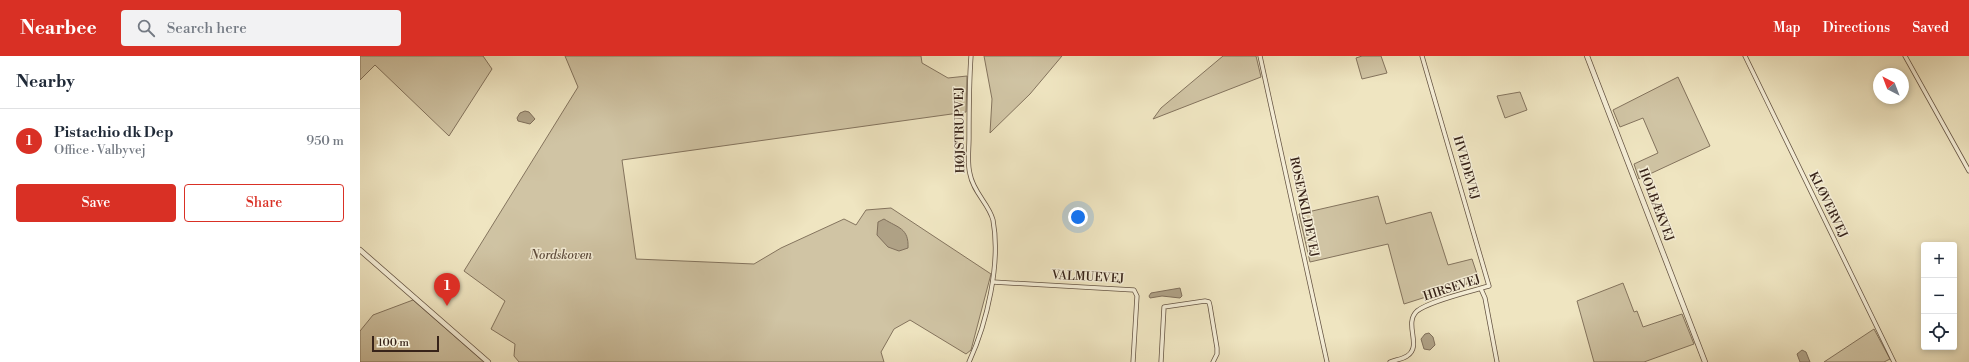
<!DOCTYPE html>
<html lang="en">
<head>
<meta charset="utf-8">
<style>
  body { margin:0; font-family:"Libre Bodoni",serif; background:#f2f2f3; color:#1f2937 }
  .controls { position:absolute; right:12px; bottom:12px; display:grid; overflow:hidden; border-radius:4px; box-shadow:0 2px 6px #0003 }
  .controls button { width:36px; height:36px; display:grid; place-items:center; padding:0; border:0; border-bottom:1px solid #e0e1e3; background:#fff; color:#1f2937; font:20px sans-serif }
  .compass { position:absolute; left:1513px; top:12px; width:36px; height:36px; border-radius:50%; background:#fff; box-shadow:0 2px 6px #0003; rotate:318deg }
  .scale { position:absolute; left:12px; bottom:10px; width:67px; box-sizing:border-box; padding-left:4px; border:2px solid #372319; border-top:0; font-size:11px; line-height:14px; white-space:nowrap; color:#372319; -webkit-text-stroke:3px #f5eed7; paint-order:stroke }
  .you { position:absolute; left:718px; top:161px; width:14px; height:14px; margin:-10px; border:3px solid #fff; border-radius:50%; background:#1a73e8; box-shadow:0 0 0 6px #1a73e833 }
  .badge { display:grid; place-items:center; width:26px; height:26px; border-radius:50%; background:#d93025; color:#fff; font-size:13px; font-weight:700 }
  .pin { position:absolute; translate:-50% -33px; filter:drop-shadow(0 1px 2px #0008) }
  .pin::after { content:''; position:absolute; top:21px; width:14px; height:12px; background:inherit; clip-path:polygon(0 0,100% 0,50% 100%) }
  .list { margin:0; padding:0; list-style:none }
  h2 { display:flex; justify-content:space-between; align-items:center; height:52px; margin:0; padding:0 16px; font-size:17px }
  h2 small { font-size:13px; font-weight:400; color:#747a83 }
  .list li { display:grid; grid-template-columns:26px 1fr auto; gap:12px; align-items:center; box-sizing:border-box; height:64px; padding:0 16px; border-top:1px solid #e0e1e3 }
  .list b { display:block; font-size:15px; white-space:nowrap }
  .list p { margin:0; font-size:13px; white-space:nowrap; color:#747a83 }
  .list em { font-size:13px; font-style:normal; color:#747a83 }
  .actions { display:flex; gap:8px; padding:12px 16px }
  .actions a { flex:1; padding:9px 0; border:1px solid #d93025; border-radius:4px; text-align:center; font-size:14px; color:#d93025 }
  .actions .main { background:#d93025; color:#fff }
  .icon { flex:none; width:22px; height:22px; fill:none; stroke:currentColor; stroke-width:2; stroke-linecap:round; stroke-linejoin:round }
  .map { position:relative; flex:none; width:1609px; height:306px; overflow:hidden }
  header { display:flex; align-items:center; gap:24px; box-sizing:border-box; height:56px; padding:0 20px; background:#d93025; color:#fff }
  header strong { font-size:19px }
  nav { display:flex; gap:22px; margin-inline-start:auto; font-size:14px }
  .search { width:280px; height:36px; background:#f2f2f3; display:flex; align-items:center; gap:10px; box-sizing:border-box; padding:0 14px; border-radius:4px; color:#747a83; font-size:15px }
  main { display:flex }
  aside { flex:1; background:#fff }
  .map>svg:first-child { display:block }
</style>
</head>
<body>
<header>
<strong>Nearbee</strong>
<div class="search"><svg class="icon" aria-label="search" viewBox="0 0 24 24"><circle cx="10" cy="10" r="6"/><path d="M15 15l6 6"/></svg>Search here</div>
<nav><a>Map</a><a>Directions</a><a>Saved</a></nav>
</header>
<main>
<aside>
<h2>Nearby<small></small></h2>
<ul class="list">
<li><span class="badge">1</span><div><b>Pistachio dk Dep</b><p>Office · Valbyvej</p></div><em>950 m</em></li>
</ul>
<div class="actions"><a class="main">Save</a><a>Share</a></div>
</aside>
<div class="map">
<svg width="1609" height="306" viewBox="0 0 1609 306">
  <rect width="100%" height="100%" fill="#efe5c1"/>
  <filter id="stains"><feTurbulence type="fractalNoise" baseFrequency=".005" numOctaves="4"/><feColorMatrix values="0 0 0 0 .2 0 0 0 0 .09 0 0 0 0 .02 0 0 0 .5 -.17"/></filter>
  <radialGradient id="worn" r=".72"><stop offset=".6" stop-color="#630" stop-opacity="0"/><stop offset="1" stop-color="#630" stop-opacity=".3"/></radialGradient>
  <!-- green -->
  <g fill="#d0c4a4" stroke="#84745e">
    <polygon points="0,0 123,0 132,13 89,80 15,9 0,24"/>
    <polygon points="205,0 561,0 562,7 588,22 607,20 606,56 262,104 276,203 394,208 421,192 484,163 496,169 506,154 531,152 631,218 611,294 606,298 550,264 534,273 521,296 524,306 159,306 154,300 155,288 131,273 145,245 104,215 218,31"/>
    <polygon points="624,0 702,0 670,38 630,77 632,43"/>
    <polygon points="863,0 896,0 901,21 793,63 801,52"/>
    <polygon points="1002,0 1021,0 1027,17 1002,23 996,2"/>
    <polygon points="1318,21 1350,90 1279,123 1274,108 1298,97 1283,62 1260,71 1253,54"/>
    <polygon points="1160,36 1167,54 1145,62 1137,40"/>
    <polygon points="1018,140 1026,168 1071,156 1088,209 1112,203 1119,224 1044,248 1028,188 950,206 939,158"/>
    <polygon points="1263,227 1274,256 1277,255 1283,271 1322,258 1334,288 1284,306 1234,306 1217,245"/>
    <polygon points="53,244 124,306 0,306 0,275 13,259"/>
    <polygon points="1514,273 1530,303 1524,306 1464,306"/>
  </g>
  <!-- water -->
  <g fill="#b0a388" stroke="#80705c">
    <polygon points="165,55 169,56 175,63 170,68 158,65 157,62 160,57"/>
    <path d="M524 163C538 172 549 172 548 192L539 195 528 191 517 179 518 166Z"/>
    <polygon points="820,232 822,240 820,242 802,240 790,242 789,240 791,237"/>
    <polygon points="1069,277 1073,281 1075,289 1070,294 1064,293 1061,283 1065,278"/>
    <polygon points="1442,294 1446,296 1450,306 1440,306 1437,298"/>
  </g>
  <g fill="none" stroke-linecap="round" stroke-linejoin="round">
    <!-- minor casing -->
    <g stroke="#655443" stroke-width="5">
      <g id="minor">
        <polyline points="900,0 967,306"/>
        <polyline points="1385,0 1534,306"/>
        <polyline points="1545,0 1609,115"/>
        <polyline points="633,226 774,234 777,240 773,306"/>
        <polyline points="1121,233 1125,242 1137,306"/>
        <path d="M609 306C627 267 641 207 633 164 629 148 613 136 610 118 607 107 609 94 609 82 609 55 609 27 611 0"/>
        <polyline points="801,306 804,251 845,245 849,246 850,250 857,292 857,298 853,306"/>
        <path d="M1030 306C1035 304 1043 303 1047 300 1063 290 1043 268 1057 255 1069 245 1112 235 1129 230L1062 0"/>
      </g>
    </g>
    <!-- tertiary casing -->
    <g stroke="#655443" stroke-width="6">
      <g id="tertiary">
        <polyline points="1227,0 1345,306"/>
        <polyline points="0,194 128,306"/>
      </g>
    </g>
    <!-- minor -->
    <use href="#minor" stroke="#f5eed7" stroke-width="3.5"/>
    <!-- tertiary -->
    <use href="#tertiary" stroke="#f5eed7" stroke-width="4.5"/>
  </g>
  <g text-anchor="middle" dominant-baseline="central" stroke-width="3" stroke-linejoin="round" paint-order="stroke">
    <!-- street labels -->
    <g font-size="12" fill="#372319" stroke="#f5eed7">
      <text transform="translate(600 74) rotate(-91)">HØJSTRUPVEJ</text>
      <text transform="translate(1106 112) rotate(74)">HVEDEVEJ</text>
      <text transform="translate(1296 149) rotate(69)">HOLBÆKVEJ</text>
      <text transform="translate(1468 149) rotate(64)">KLØVERVEJ</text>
      <text transform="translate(944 151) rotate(78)">ROSENKILDEVEJ</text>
      <text transform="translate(728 221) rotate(3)">VALMUEVEJ</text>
      <text transform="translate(1092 232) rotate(-18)">HIRSEVEJ</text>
    </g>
    <!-- park labels -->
    <g font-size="12" font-style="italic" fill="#5d4b3c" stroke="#f5eed7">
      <text x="201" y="199">Nordskoven</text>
    </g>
  </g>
  <rect width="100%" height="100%" filter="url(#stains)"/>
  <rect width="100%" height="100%" fill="url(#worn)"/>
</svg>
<div class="controls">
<button>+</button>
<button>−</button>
<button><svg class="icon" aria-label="locate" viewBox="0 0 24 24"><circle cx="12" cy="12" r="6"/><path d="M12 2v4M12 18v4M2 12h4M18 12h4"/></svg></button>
</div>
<svg class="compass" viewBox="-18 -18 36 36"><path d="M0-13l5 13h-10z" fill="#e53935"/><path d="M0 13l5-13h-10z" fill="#747a83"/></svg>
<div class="scale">100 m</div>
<div class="you"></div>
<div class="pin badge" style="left:87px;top:250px">1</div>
</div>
</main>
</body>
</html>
